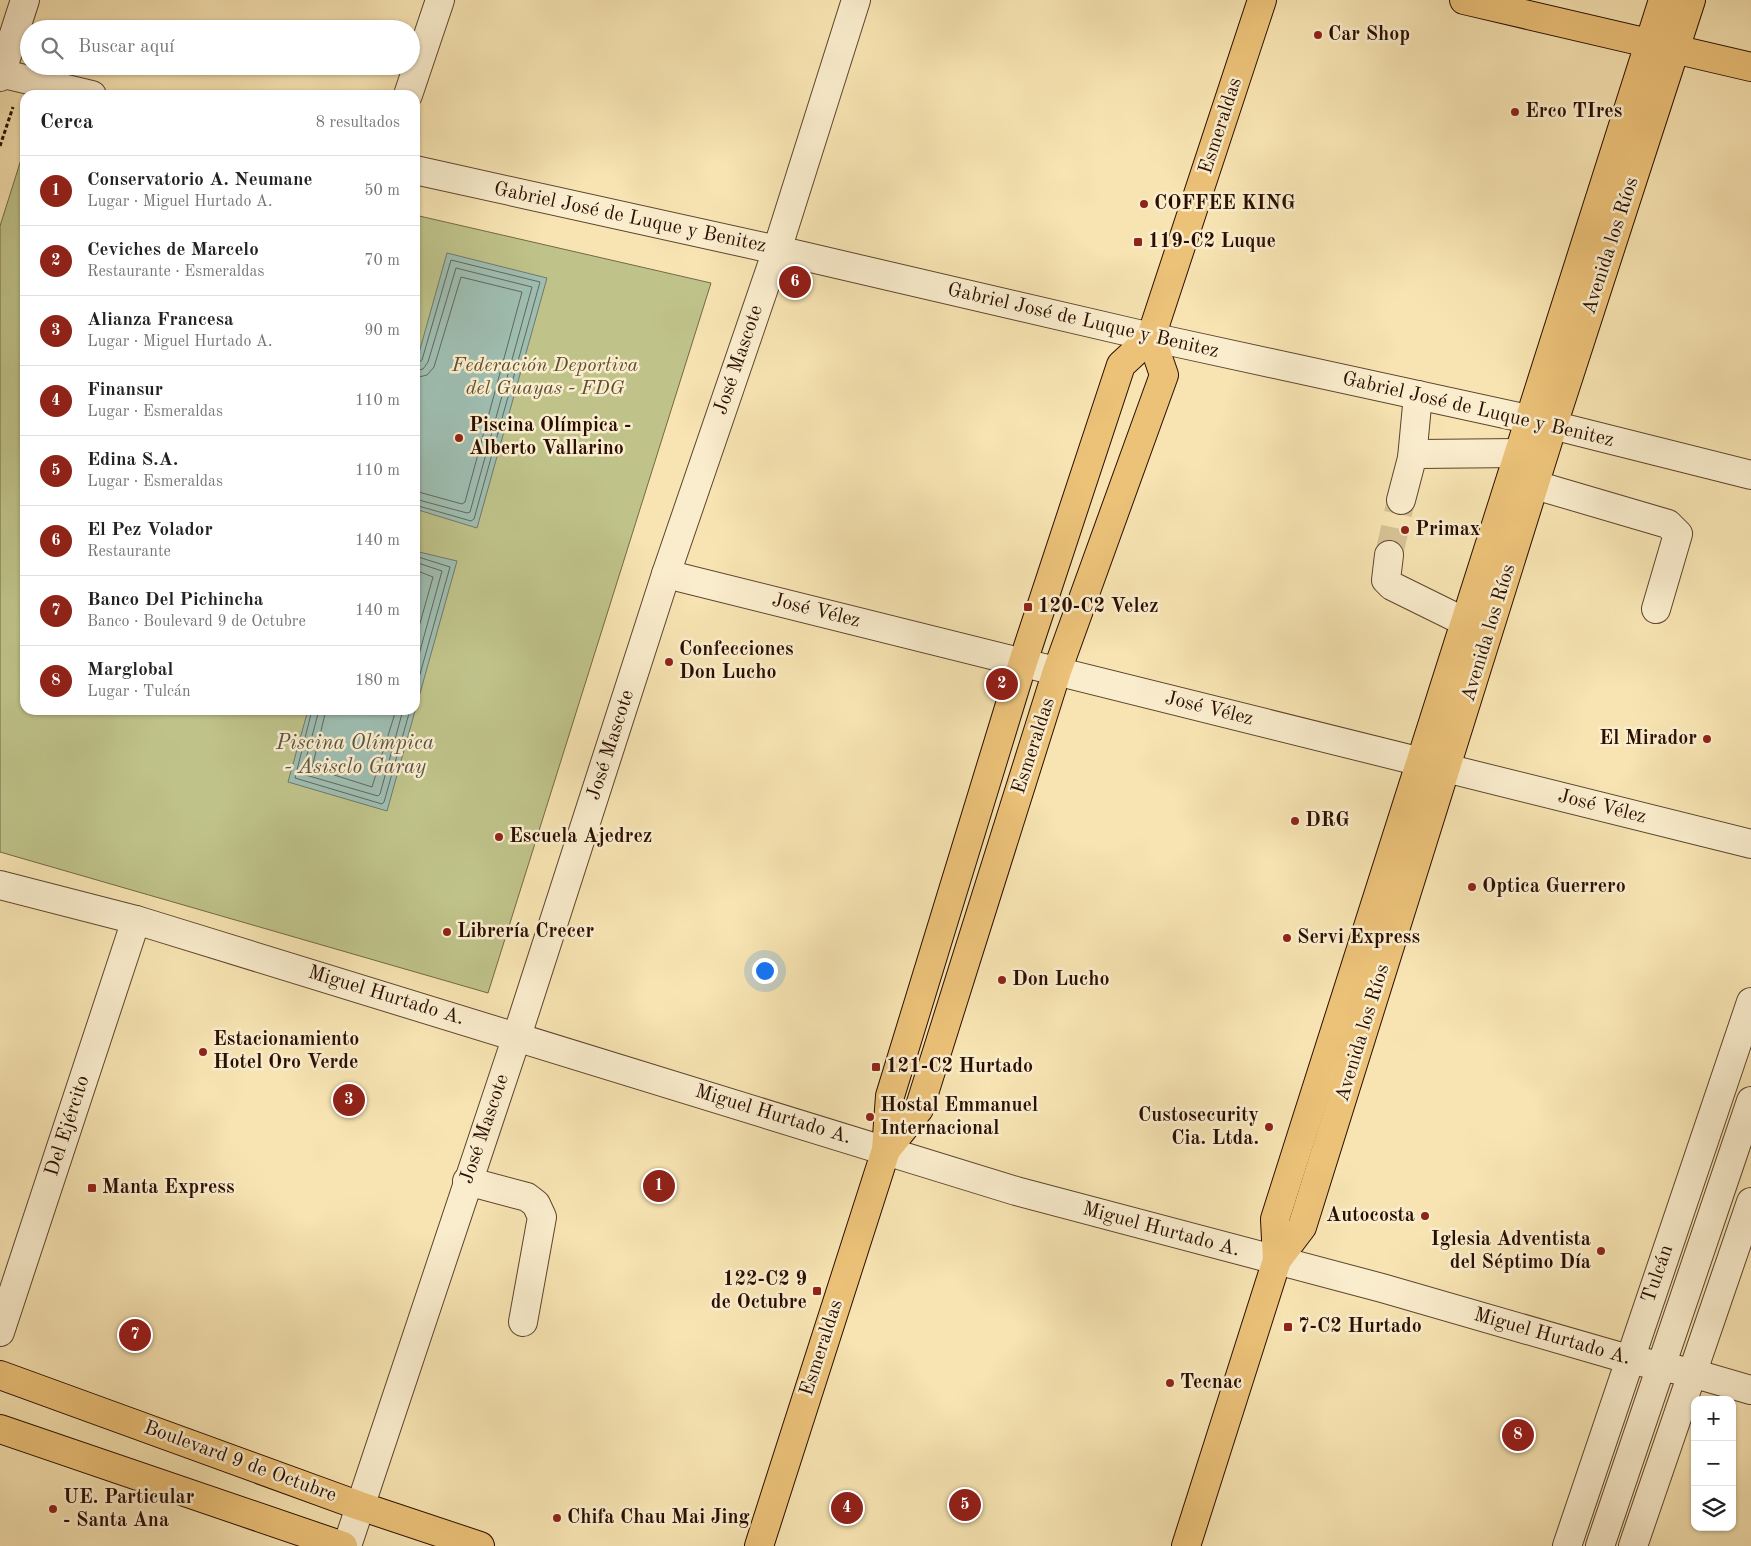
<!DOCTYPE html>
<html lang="es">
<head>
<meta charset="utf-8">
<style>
  body { margin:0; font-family:"Old Standard TT",serif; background:#f2f2f2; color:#222 }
  .controls { position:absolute; right:15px; bottom:15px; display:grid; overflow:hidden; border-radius:10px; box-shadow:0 1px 4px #0004 }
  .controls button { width:45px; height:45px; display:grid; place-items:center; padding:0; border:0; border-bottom:1px solid #e0e0e0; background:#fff; color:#222; font:25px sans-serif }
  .you { position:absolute; left:764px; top:970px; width:18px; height:18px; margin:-12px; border:4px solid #fff; border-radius:50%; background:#1a73e8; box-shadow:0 0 0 8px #1a73e833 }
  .badge { display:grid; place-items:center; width:32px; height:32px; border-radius:50%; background:#8f2418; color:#fff; font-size:16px; font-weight:700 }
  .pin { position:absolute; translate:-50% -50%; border:2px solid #fff; box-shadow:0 1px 5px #0006 }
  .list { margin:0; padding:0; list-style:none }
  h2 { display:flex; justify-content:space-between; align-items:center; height:65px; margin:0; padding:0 20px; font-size:21px }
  h2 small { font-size:16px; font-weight:400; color:#767676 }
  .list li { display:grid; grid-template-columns:32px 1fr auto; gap:15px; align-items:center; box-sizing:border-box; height:70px; padding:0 20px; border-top:1px solid #e0e0e0 }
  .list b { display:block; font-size:19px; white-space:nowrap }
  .list p { margin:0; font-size:16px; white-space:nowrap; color:#767676 }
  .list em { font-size:16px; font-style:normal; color:#767676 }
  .icon { flex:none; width:28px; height:28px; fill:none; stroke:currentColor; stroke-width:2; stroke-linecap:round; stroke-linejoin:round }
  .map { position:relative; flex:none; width:1751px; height:1546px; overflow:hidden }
  .search { position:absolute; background:#fff; box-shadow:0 1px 4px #0004; left:20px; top:20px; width:400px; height:55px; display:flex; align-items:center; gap:12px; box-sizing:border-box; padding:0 18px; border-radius:28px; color:#767676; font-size:19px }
  .panel { position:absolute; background:#fff; box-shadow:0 1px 4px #0004; left:20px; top:90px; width:400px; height:625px; border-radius:15px }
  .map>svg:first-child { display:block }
</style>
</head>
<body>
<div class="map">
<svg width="1751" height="1546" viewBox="0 0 1751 1546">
  <rect width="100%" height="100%" fill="#f7e4b2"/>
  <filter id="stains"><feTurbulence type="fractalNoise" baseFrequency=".004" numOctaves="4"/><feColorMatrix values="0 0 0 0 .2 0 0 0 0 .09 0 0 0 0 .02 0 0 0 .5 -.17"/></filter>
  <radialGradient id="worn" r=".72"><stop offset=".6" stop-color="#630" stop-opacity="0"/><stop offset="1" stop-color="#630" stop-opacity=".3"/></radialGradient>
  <!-- green -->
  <polygon fill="#bfc38a" stroke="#746846" points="25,147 25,710 415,710 415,215 711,283 488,993 0,852 0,226"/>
  <!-- water -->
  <g fill="#9ebeb2" stroke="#70786b">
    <polygon points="447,253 547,278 477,528 415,509 415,367"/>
    <polygon points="415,551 457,561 387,811 288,782 308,710 415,710"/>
  </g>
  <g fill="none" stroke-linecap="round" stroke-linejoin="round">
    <!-- shore -->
    <g stroke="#64665a" stroke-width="1">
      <polyline points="415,365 422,360 451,260 540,282 474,519 471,521 415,505"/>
      <polyline points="415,371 423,369 428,362 456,268 532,287 470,512 467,513 415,499"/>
      <polyline points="415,378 427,375 434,367 461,277 522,292 465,502 462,504 415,491"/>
      <polyline points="415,556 450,567 415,692"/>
      <polyline points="415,562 442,571 415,669"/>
      <polyline points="415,570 433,577 415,641"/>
      <polyline points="312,710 295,778 382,804 384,802 410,710"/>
      <polyline points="319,710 302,774 378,796 380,794 403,710"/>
      <polyline points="326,710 312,768 372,787 396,710"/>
    </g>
    <!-- minor-tunnel -->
    <polyline stroke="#d8c497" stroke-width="28" stroke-dasharray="28 14" stroke-linecap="butt" points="1389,555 1401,500"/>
    <!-- minor casing -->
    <g stroke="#5d442d" stroke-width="30">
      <g id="minor">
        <polyline points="0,73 92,95"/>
        <polyline points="0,77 25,0"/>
        <polyline points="408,95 440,0"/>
        <polyline points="415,170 777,250 1151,337 1528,419 1751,475"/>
        <polyline points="1412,458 1418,395"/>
        <polyline points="1535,485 1668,524 1678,534 1656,609"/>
        <polyline points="1401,500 1412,458 1418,454 1518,453"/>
        <polyline points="1389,555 1386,580 1392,586 1465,622"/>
        <polyline points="666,574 1751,844"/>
        <polyline points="0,885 136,920 1016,1191 1382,1288 1628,1359 1692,1373 1751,1390"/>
        <polyline points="467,1181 527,1197 536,1204 542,1217 523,1322"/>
        <polyline points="0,1332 136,920"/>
        <polyline points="347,1546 517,1036 666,574 777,250 856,0"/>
        <polyline points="1567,1546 1751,1002"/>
        <polyline points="1600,1546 1751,1101"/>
        <polyline points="1633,1546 1751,1202"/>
      </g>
    </g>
    <!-- major casing -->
    <g stroke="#2a0e01" stroke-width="30">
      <g id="major">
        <polyline points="1464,0 1751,67"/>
        <polyline points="886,1150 919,1109 1057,671 1164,375 1151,337"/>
        <polyline points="1277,1260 1302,1227 1553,425 1691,0"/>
        <polyline points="0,1375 360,1506 480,1546"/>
        <polyline points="0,1429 343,1546"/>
        <polyline points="759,1546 886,1150 890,1096 1023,662 1121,365 1151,337 1262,0"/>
        <polyline points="1186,1546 1277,1260 1275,1219 1663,0"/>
      </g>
    </g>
    <!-- path -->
    <polyline stroke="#2a0e01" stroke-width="3" stroke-dasharray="4 2.5" stroke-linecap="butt" points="0,146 13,107"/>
    <!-- minor -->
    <use href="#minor" stroke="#faedcd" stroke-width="28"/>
    <!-- major -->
    <use href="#major" stroke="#ecc279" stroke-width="28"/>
  </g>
  <!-- markers -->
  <g fill="#8f2418" stroke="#faedcd" stroke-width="2">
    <circle cx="1318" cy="35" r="5"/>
    <circle cx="1515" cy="112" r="5"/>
    <circle cx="1144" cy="204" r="5"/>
    <rect x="1133" y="237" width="10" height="10" rx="2.5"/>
    <circle cx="459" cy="438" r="5"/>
    <circle cx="1405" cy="530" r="5"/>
    <rect x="1023" y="602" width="10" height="10" rx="2.5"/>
    <circle cx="669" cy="662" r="5"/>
    <circle cx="1707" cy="739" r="5"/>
    <circle cx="1295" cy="821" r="5"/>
    <circle cx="499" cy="837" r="5"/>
    <circle cx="1472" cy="887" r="5"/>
    <circle cx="447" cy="932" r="5"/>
    <circle cx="1287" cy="938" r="5"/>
    <circle cx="1002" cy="980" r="5"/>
    <circle cx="203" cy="1052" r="5"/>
    <rect x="871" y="1062" width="10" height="10" rx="2.5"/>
    <circle cx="870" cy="1117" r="5"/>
    <circle cx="1269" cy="1127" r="5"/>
    <rect x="87" y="1183" width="10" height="10" rx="2.5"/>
    <circle cx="1425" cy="1216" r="5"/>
    <circle cx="1601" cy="1251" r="5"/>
    <rect x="812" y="1286" width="10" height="10" rx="2.5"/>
    <rect x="1283" y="1322" width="10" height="10" rx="2.5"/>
    <circle cx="1170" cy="1383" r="5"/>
    <circle cx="53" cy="1509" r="5"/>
    <circle cx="557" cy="1518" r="5"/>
  </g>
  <g text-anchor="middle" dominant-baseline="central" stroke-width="5" stroke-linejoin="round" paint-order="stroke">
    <!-- poi labels -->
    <g font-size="20" font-weight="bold" fill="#2a0e01" stroke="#faedcd" text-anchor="start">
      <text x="1328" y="35">Car Shop</text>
      <text x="1525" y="112">Erco TIres</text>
      <text x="1154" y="204">COFFEE KING</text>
      <text x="1148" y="242">119-C2 Luque</text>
      <text x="469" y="426">Piscina Olímpica -<tspan x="469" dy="23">Alberto Vallarino</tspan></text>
      <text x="1415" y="530">Primax</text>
      <text x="1038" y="607">120-C2 Velez</text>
      <text x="679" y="650">Confecciones<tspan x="679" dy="23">Don Lucho</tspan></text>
      <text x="1697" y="739" text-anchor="end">El Mirador</text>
      <text x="1305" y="821">DRG</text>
      <text x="509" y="837">Escuela Ajedrez</text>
      <text x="1482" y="887">Optica Guerrero</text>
      <text x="457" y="932">Librería Crecer</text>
      <text x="1297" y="938">Servi Express</text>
      <text x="1012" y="980">Don Lucho</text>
      <text x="213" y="1040">Estacionamiento<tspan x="213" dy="23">Hotel Oro Verde</tspan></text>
      <text x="886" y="1067">121-C2 Hurtado</text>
      <text x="880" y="1106">Hostal Emmanuel<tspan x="880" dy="23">Internacional</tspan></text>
      <text x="1259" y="1116" text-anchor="end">Custosecurity<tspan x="1259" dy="23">Cia. Ltda.</tspan></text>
      <text x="102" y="1188">Manta Express</text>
      <text x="1415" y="1216" text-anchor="end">Autocosta</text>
      <text x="1591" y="1240" text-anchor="end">Iglesia Adventista<tspan x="1591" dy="23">del Séptimo Día</tspan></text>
      <text x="807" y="1280" text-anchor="end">122-C2 9<tspan x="807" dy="23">de Octubre</tspan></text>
      <text x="1298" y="1327">7-C2 Hurtado</text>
      <text x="1180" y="1383">Tecnac</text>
      <text x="63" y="1498">UE. Particular<tspan x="63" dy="23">- Santa Ana</tspan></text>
      <text x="567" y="1518">Chifa Chau Mai Jing</text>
    </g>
    <!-- street labels -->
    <g font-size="20" fill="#2a0e01" stroke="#faedcd">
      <text transform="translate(1221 126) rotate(-72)">Esmeraldas</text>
      <text transform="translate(630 218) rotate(12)">Gabriel José de Luque y Benitez</text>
      <text transform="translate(1611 246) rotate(-72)">Avenida los Ríos</text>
      <text transform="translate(1083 321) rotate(13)">Gabriel José de Luque y Benitez</text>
      <text transform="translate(739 360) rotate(-71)">José Mascote</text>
      <text transform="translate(1478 410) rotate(13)">Gabriel José de Luque y Benitez</text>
      <text transform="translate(816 611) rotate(14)">José Vélez</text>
      <text transform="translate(1489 633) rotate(-73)">Avenida los Ríos</text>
      <text transform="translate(1209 709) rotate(14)">José Vélez</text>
      <text transform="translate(611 745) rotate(-72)">José Mascote</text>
      <text transform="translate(1034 746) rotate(-72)">Esmeraldas</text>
      <text transform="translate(1602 807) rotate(14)">José Vélez</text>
      <text transform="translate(386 996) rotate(17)">Miguel Hurtado A.</text>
      <text transform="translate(1363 1033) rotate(-73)">Avenida los Ríos</text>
      <text transform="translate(773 1115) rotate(17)">Miguel Hurtado A.</text>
      <text transform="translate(68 1126) rotate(-72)">Del Ejército</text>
      <text transform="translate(485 1129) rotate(-71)">José Mascote</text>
      <text transform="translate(1161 1230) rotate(15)">Miguel Hurtado A.</text>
      <text transform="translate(1658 1274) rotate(-71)">Tulcán</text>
      <text transform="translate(1552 1337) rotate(16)">Miguel Hurtado A.</text>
      <text transform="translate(822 1348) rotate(-72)">Esmeraldas</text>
      <text transform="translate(240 1462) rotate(20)">Boulevard 9 de Octubre</text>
    </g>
    <!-- park labels -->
    <g font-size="20" font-style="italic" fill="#5e4d31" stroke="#faedcd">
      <text x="545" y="366">Federación Deportiva<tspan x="545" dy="23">del Guayas - FDG</tspan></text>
    </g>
    <!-- water labels -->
    <g font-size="21" font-style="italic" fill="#585448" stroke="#faedcd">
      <text x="355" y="743">Piscina Olímpica<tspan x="355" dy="24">- Asisclo Garay</tspan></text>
    </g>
  </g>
  <rect width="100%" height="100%" filter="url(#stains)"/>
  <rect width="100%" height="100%" fill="url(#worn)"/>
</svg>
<div class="controls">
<button>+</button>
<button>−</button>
<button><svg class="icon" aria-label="layers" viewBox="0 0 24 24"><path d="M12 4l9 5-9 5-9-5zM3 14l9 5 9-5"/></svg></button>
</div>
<div class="you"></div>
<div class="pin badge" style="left:659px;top:1186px">1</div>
<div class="pin badge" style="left:1002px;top:684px">2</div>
<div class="pin badge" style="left:349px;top:1100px">3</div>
<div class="pin badge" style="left:847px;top:1508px">4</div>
<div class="pin badge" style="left:965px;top:1505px">5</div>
<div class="pin badge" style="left:795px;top:282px">6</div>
<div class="pin badge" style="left:135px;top:1335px">7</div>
<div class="pin badge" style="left:1518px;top:1435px">8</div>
<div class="search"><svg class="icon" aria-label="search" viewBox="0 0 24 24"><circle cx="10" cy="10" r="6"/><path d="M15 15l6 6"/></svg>Buscar aquí</div>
<section class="panel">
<h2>Cerca<small>8 resultados</small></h2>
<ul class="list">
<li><span class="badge">1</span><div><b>Conservatorio A. Neumane</b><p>Lugar · Miguel Hurtado A.</p></div><em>50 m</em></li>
<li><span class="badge">2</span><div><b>Ceviches de Marcelo</b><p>Restaurante · Esmeraldas</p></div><em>70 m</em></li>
<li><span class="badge">3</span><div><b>Alianza Francesa</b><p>Lugar · Miguel Hurtado A.</p></div><em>90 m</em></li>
<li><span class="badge">4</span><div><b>Finansur</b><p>Lugar · Esmeraldas</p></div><em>110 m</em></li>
<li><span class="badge">5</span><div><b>Edina S.A.</b><p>Lugar · Esmeraldas</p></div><em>110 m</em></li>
<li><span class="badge">6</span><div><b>El Pez Volador</b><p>Restaurante</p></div><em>140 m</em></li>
<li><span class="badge">7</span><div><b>Banco Del Pichincha</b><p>Banco · Boulevard 9 de Octubre</p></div><em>140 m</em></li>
<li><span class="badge">8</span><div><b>Marglobal</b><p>Lugar · Tulcán</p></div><em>180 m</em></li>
</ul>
</section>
</div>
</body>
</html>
